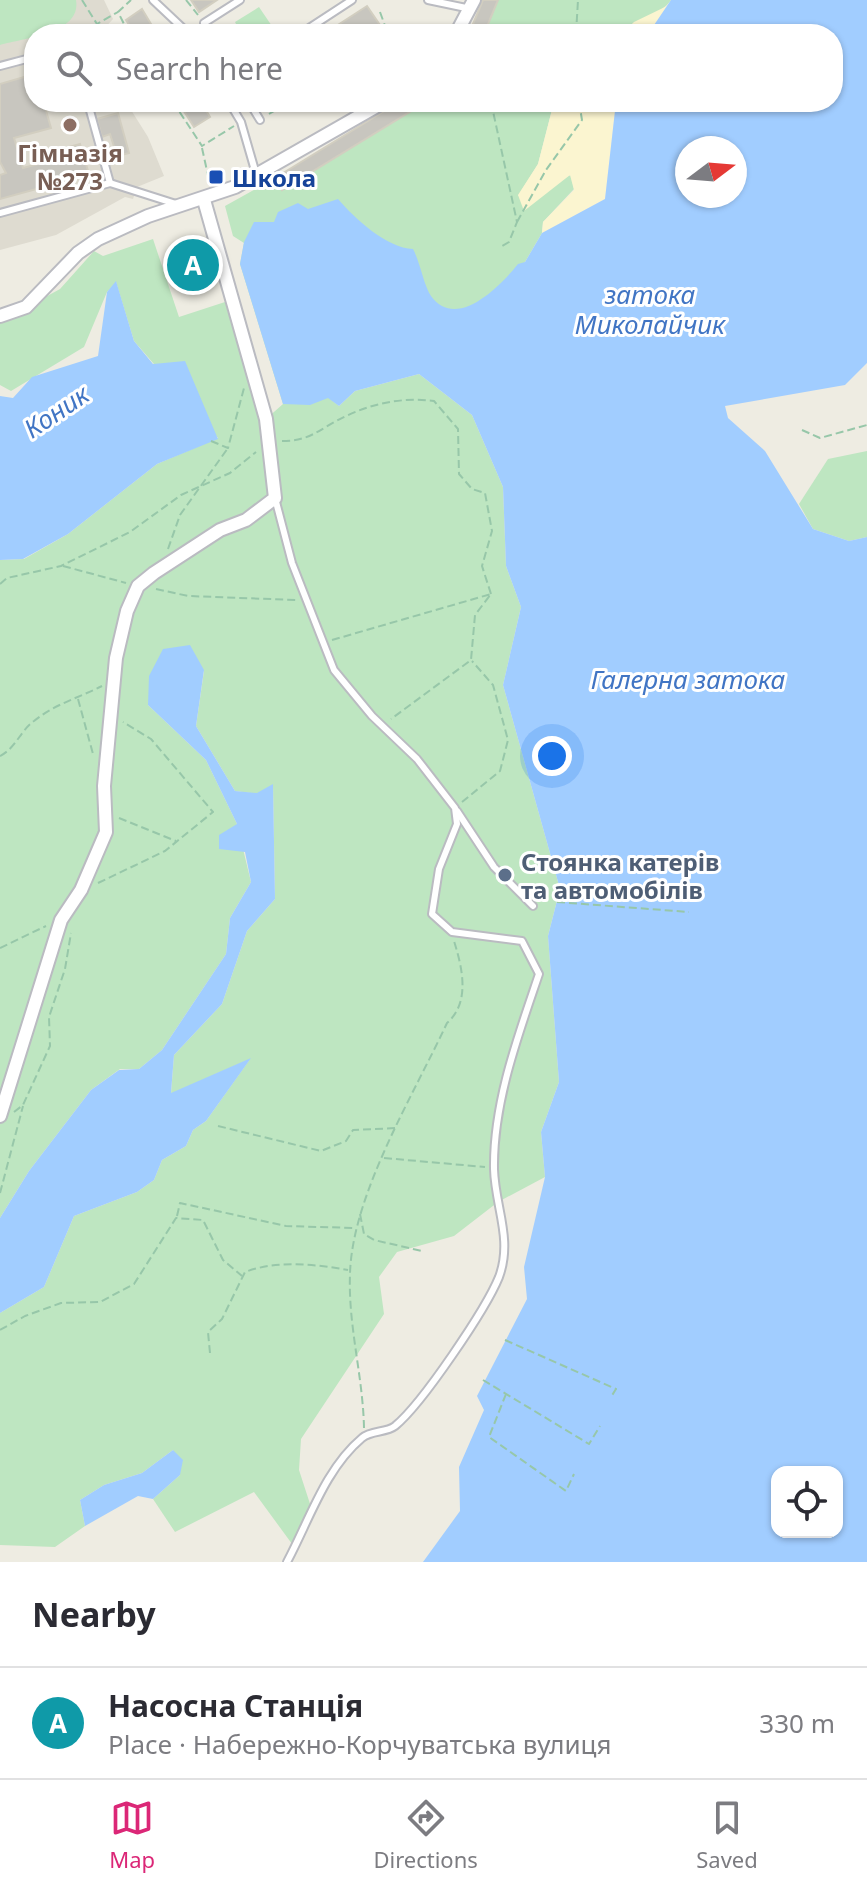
<!DOCTYPE html>
<html lang="en">
<head>
<meta charset="utf-8">
<style>
  body { margin:0; font-family:"Noto Sans",sans-serif; background:#f2f2f3; color:#2b2b33 }
  .controls { position:absolute; right:24px; bottom:24px; display:grid; overflow:hidden; border-radius:16px; box-shadow:0 2px 6px #0004 }
  .controls button { width:72px; height:72px; display:grid; place-items:center; padding:0; border:0; border-bottom:2px solid #e1e1e2; background:#fff; color:#2b2b33; font:40px sans-serif }
  .compass { position:absolute; left:675px; top:136px; width:72px; height:72px; border-radius:50%; background:#fff; box-shadow:0 2px 6px #0004; rotate:74deg }
  .you { position:absolute; left:552px; top:756px; width:28px; height:28px; margin:-20px; border:6px solid #fff; border-radius:50%; background:#1a73e8; box-shadow:0 0 0 12px #1a73e833 }
  .badge { display:grid; place-items:center; width:52px; height:52px; border-radius:50%; background:#db2777; color:#fff; font-size:26px; font-weight:700 }
  .pin { position:absolute; translate:-50% -50%; border:4px solid #fff; box-shadow:0 2px 8px #0006 }
  .list { margin:0; padding:0; list-style:none }
  h2 { display:flex; justify-content:space-between; align-items:center; height:104px; margin:0; padding:0 32px; font-size:34px }
  h2 small { font-size:26px; font-weight:400; color:#7c7c81 }
  .list li { display:grid; grid-template-columns:52px 1fr auto; gap:24px; align-items:center; box-sizing:border-box; height:112px; padding:0 32px; border-top:2px solid #e1e1e2 }
  .list b { display:block; font-size:30px; white-space:nowrap }
  .list p { margin:0; font-size:26px; white-space:nowrap; color:#7c7c81 }
  .list em { font-size:26px; font-style:normal; color:#7c7c81 }
  .icon { flex:none; width:44px; height:44px; fill:none; stroke:currentColor; stroke-width:2; stroke-linecap:round; stroke-linejoin:round }
  .map { position:relative; flex:none; width:867px; height:1562px; overflow:hidden }
  .search { position:absolute; background:#fff; box-shadow:0 2px 6px #0004; left:24px; right:24px; top:24px; height:88px; display:flex; align-items:center; gap:20px; box-sizing:border-box; padding:0 28px; border-radius:32px; color:#7c7c81; font-size:30px }
  .sheet { height:216px; background:#fff }
  nav { display:flex; justify-content:space-around; align-items:center; box-sizing:border-box; height:112px; border-top:2px solid #e1e1e2; background:#fff; font-size:22px; color:#7c7c81 }
  nav a { display:grid; justify-items:center; gap:4px }
  nav .on { color:#db2777 }
  .map>svg:first-child { display:block }
</style>
</head>
<body>
<div class="map">
<svg width="867" height="1562" viewBox="0 0 867 1562">
  <rect width="100%" height="100%" fill="#eeece2"/>
  <!-- education -->
  <polygon fill="#dedbd0" points="0,0 104,0 113,19 99,34 34,34 34,102 126,102 148,137 164,176 137,187 133,199 125,197 56,235 0,250"/>
  <!-- green -->
  <g fill="#bee6c1">
    <path d="M0 0H76C82 34 23 38 0 45Z"/>
    <path d="M498 0H671C661 15 635 20 621 34H484Z"/>
    <polygon points="259,7 276,32 241,34 235,22"/>
    <polygon points="426,102 554,102 538,164 518,196 571,175 574,189 543,222 542,233 525,262 463,337 310,404 328,397 339,406 355,391 419,374 472,415 503,487 506,566 521,607 503,685 560,889 548,936 559,1082 541,1132 545,1177 498,1202 454,1236 397,1252 379,1277 384,1314 301,1439 299,1470 312,1510 295,1548 254,1492 175,1532 153,1499 180,1475 173,1450 142,1473 104,1485 80,1500 85,1526 55,1547 0,1545 0,1313 44,1287 74,1216 137,1192 154,1180 162,1160 186,1146 193,1130 206,1121 250,1059 171,1094 174,1055 222,1004 247,931 275,899 273,785 257,794 235,791 196,726 204,671 148,705 206,760 237,824 251,882 230,918 226,954 162,1050 139,1069 120,1069 91,1090 29,1171 0,1218 0,560 24,559 68,534 157,464 218,438 134,341 116,282 107,292 84,347 11,391 0,385 0,322 60,289 94,251 103,256 153,239 179,317 225,302 260,420 266,419 283,404 240,264 244,243 233,236 225,206 275,178 282,190"/>
    <polygon points="867,451 867,537 849,541 813,529 799,504 828,459"/>
  </g>
  <!-- sand -->
  <g fill="#fbf5d0">
    <polygon points="667,6 648,34 621,34 634,22"/>
    <polygon points="554,102 616,102 605,199 542,233 543,222 574,190 570,175 524,211 518,195 538,164"/>
  </g>
  <!-- water -->
  <g fill="#a1cdff" fill-rule="evenodd">
    <path d="M671 0H867V363L845 385 725 406 728 418 765 451 813 529 849 541 867 537V1562H423L460 1511 459 1467 484 1410 477 1396 527 1299 524 1267 545 1177 541 1132 559 1082 548 936 560 889 503 685 521 607 506 566 503 487 472 415 419 374 355 391 339 406 328 398 310 405 283 404 240 264 244 242 254 222H274L278 212 298 203 308 209 338 199C355 219 387 248 413 249 420 262 424 286 431 296 457 332 502 284 518 264L525 262 542 233 605 199 616 102H833V34H648ZM735 148V196H687V148ZM777 1472H837V1532H777Z"/>
    <polygon points="116,281 134,341 153,364 185,361 218,439 157,464 68,534 23,559 0,560 0,396 13,398 32,377 98,356 107,292"/>
    <polygon points="190,645 204,670 196,726 235,791 257,793 273,784 275,899 247,931 222,1004 174,1055 171,1093 251,1058 206,1121 193,1130 186,1146 162,1160 154,1180 137,1192 74,1216 44,1287 0,1313 0,1218 29,1171 91,1090 119,1070 139,1069 162,1050 226,954 230,918 251,882 245,852 219,849 219,835 237,824 206,760 148,705 149,676 163,649"/>
    <polygon points="173,1450 183,1460 180,1475 153,1499 138,1496 85,1526 80,1500 104,1485 142,1473"/>
  </g>
  <!-- building -->
  <g fill="#c8c6bf" stroke="#d2cec0" stroke-width="2">
    <polygon points="191,0 217,0 199,12"/>
    <polygon points="483,0 498,0 484,34 478,34 470,31"/>
    <polygon points="367,6 382,28 373,34 324,34"/>
    <polygon points="142,9 157,34 135,34 126,20"/>
    <polygon points="34,74 34,102 62,102 45,107 51,128 14,138 23,168 38,164 36,156 80,144 89,174 62,181 65,191 54,194 51,185 0,199 0,175 6,173 0,162 0,84"/>
    <polygon points="178,102 201,102 210,117 194,127"/>
    <polygon points="399,102 426,102 282,190 275,178"/>
    <polygon points="118,113 129,153 117,156 110,134 102,137 97,119"/>
    <polygon points="194,242 206,283 193,287 180,246"/>
  </g>
  <g fill="none" stroke-linecap="round" stroke-linejoin="round">
    <!-- service casing -->
    <g stroke="#babbc1" stroke-width="10">
      <g id="service">
        <polyline points="153,0 189,34"/>
        <polyline points="428,0 471,9"/>
        <polyline points="204,23 240,0"/>
        <polyline points="300,34 352,0"/>
        <polyline points="0,66 34,57"/>
        <polyline points="92,102 89,107 110,183"/>
        <polyline points="229,102 241,122 256,174"/>
        <polyline points="249,102 260,120"/>
        <polyline points="0,213 110,183 176,204"/>
        <path d="M275 498 292 563 334 670 372 716 417 759 455 808 457 824 439 869 432 914 452 932 522 941 539 974C518 1036 493 1103 494 1169 495 1207 513 1239 499 1277 486 1309 422 1404 395 1426 386 1433 371 1430 362 1438 325 1469 309 1521 287 1562"/>
        <polyline points="457,811 494,867 533,906"/>
      </g>
    </g>
    <!-- minor casing -->
    <g stroke="#babbc1" stroke-width="16">
      <g id="minor">
        <polyline points="456,34 474,0"/>
        <polyline points="0,316 26,307 78,253 98,239 148,216 235,187 384,102"/>
        <polyline points="0,1116 61,920 81,890 106,832 104,786 116,658 127,611 138,586 154,573 220,530 246,520 275,498 266,419 204,200"/>
      </g>
    </g>
    <!-- path -->
    <g stroke="#97c7a9" stroke-width="2" stroke-dasharray="8 4" stroke-linecap="butt">
      <polyline points="82,0 97,24 118,12"/>
      <polyline points="186,0 198,15"/>
      <polyline points="380,12 388,34"/>
      <polyline points="129,34 118,12 131,0"/>
      <polyline points="576,34 578,0"/>
      <polyline points="173,102 202,146 234,126"/>
      <polyline points="491,102 517,222 509,242 499,248"/>
      <polyline points="269,114 289,102"/>
      <polyline points="202,148 209,180"/>
      <polyline points="517,222 546,170 582,120 579,102"/>
      <polyline points="802,430 820,438 867,425"/>
      <polyline points="211,441 228,448 244,388"/>
      <path d="M282 441C312 441 320 428 346 416 374 403 403 397 434 401L458 429 459 474 472 489 485 493 492 531 482 566 491 594"/>
      <polyline points="168,549 180,515 228,448"/>
      <polyline points="63,566 126,583"/>
      <polyline points="0,584 7,578 61,566 130,532 181,495 230,473 256,452"/>
      <polyline points="156,589 188,596 296,600"/>
      <polyline points="332,640 491,594 475,615 471,660 391,719"/>
      <polyline points="78,699 93,754"/>
      <path d="M0 756C16 748 20 731 34 721 55 704 78 698 102 686"/>
      <polyline points="462,802 500,771 508,740 493,685 472,661"/>
      <polyline points="119,818 176,841"/>
      <polyline points="98,883 165,851 213,812 151,739 123,722"/>
      <polyline points="557,902 689,912"/>
      <polyline points="0,948 46,926"/>
      <polyline points="14,1112 23,1105 50,1046 49,1017 65,969 71,933"/>
      <polyline points="218,1126 321,1151 346,1141 353,1130 397,1128"/>
      <polyline points="384,1158 485,1167"/>
      <polyline points="0,1193 23,1106"/>
      <polyline points="360,1214 364,1234 374,1240 422,1251"/>
      <polyline points="177,1216 180,1203 286,1226 354,1228"/>
      <polyline points="0,1330 25,1316 61,1303 100,1302 134,1284 176,1218 203,1220 223,1260 242,1276"/>
      <polyline points="505,1340 616,1389 611,1397"/>
      <path d="M210 1353 208 1332 222 1319 245 1272C277 1260 314 1264 348 1270"/>
      <polyline points="483,1380 589,1444 600,1426"/>
      <polyline points="506,1394 489,1437 566,1491 574,1474"/>
      <path d="M364 1428C363 1376 348 1326 350 1274 352 1195 413 1096 447 1023 471 1002 462 967 454 941"/>
    </g>
    <!-- service -->
    <use href="#service" stroke="#fff" stroke-width="6"/>
    <!-- minor -->
    <use href="#minor" stroke="#fff" stroke-width="12"/>
  </g>
  <!-- markers -->
  <circle fill="#8d6e63" stroke="#fff" stroke-width="3" cx="70" cy="125" r="8"/>
  <rect fill="#1a4fb4" stroke="#fff" stroke-width="3" x="208" y="169" width="16" height="16" rx="4"/>
  <circle fill="#5c6f8a" stroke="#fff" stroke-width="3" cx="505" cy="875" r="8"/>
  <g text-anchor="middle" dominant-baseline="central" stroke-width="6" stroke-linejoin="round" paint-order="stroke">
    <!-- education labels -->
    <g font-size="24" font-weight="bold" fill="#785e54" stroke="#fff">
      <text x="70" y="152">Гімназія<tspan x="70" dy="28">№273</tspan></text>
    </g>
    <!-- transit labels -->
    <g font-size="24" font-weight="bold" fill="#164399" stroke="#fff" text-anchor="start">
      <text x="232" y="177">Школа</text>
    </g>
    <!-- service labels -->
    <g font-size="24" font-weight="bold" fill="#4e5e75" stroke="#fff" text-anchor="start">
      <text x="521" y="861">Стоянка катерів<tspan x="521" dy="28">та автомобілів</tspan></text>
    </g>
    <!-- water labels -->
    <g font-size="26" font-style="italic" fill="#4175c4" stroke="#fff">
      <text x="650" y="294">затока<tspan x="650" dy="30">Миколайчик</tspan></text>
      <text transform="translate(56 411) rotate(-34)">Коник</text>
      <text x="688" y="679">Галерна затока</text>
    </g>
  </g>
</svg>
<div class="controls">
<button><svg class="icon" aria-label="locate" viewBox="0 0 24 24"><circle cx="12" cy="12" r="6"/><path d="M12 2v4M12 18v4M2 12h4M18 12h4"/></svg></button>
</div>
<svg class="compass" viewBox="-18 -18 36 36"><path d="M0-13l5 13h-10z" fill="#e53935"/><path d="M0 13l5-13h-10z" fill="#7c7c81"/></svg>
<div class="you"></div>
<div class="pin badge" style="left:193px;top:265px;background:#0f9aa8">A</div>
<div class="search"><svg class="icon" aria-label="search" viewBox="0 0 24 24"><circle cx="10" cy="10" r="6"/><path d="M15 15l6 6"/></svg>Search here</div>
</div>
<section class="sheet">
<h2>Nearby<small></small></h2>
<ul class="list">
<li><span class="badge" style="background:#0f9aa8">A</span><div><b>Насосна Станція</b><p>Place · Набережно-Корчуватська вулиця</p></div><em>330 m</em></li>
</ul>
</section>
<nav>
<a class="on"><svg class="icon" aria-label="map" viewBox="0 0 24 24"><path d="M3 6l6-2 6 2 6-2v14l-6 2-6-2-6 2zM9 4v14M15 6v14"/></svg>Map</a>
<a><svg class="icon" aria-label="directions" viewBox="0 0 24 24"><path d="M12 3l9 9-9 9-9-9zM9 14v-3h6M13 9l2 2-2 2"/></svg>Directions</a>
<a><svg class="icon" aria-label="saved" viewBox="0 0 24 24"><path d="M7 4h10v16l-5-4-5 4z"/></svg>Saved</a>
</nav>
</body>
</html>
